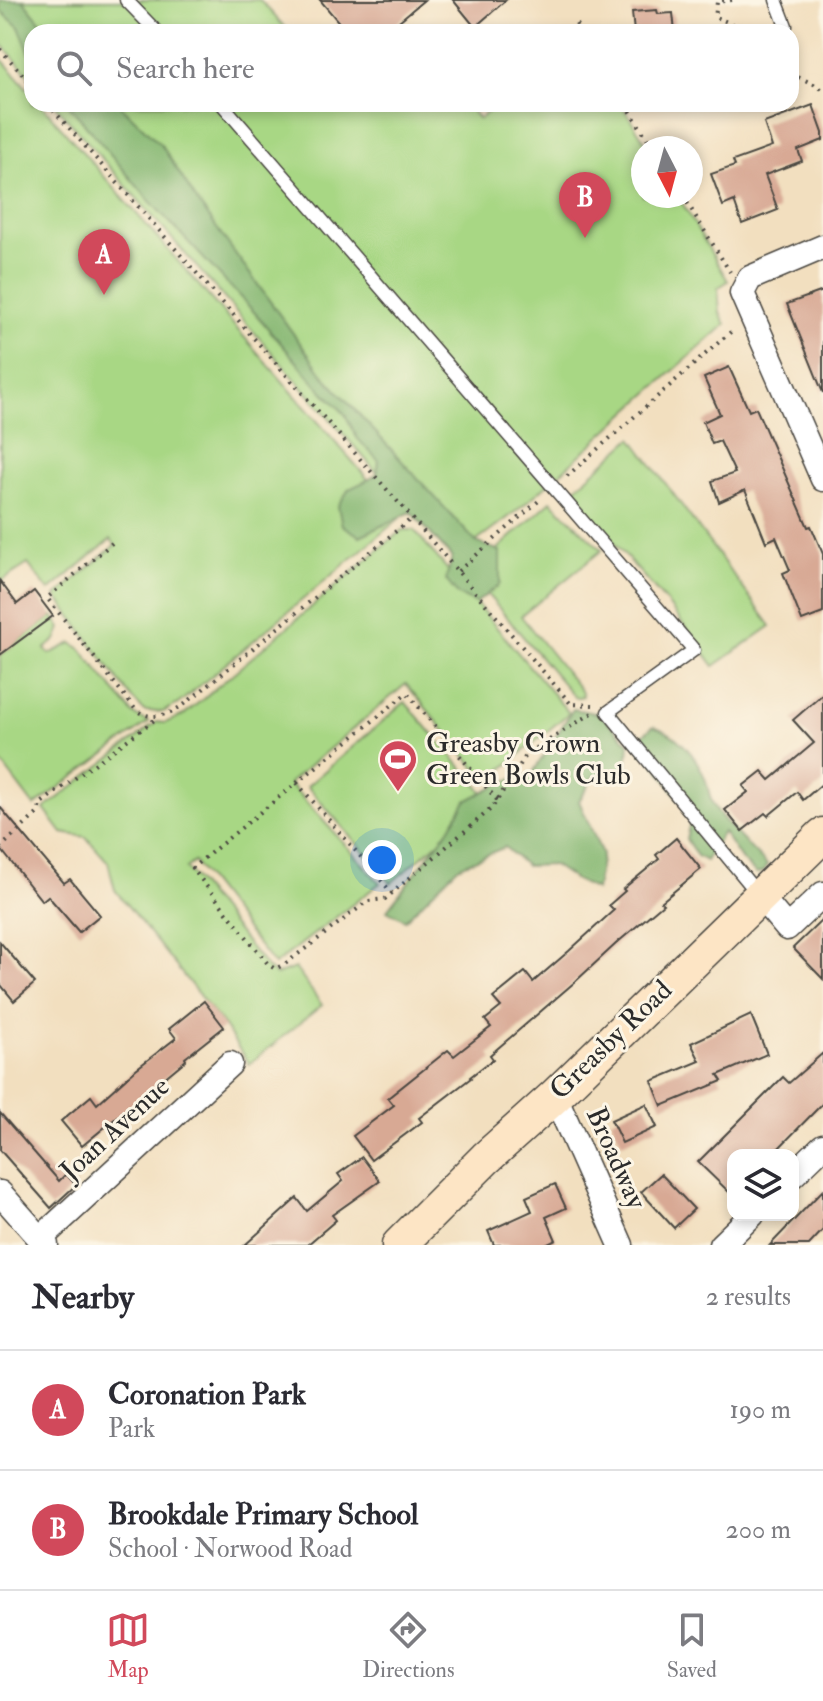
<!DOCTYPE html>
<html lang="en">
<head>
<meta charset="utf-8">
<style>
  body { margin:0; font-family:"IM FELL Double Pica",serif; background:#f7f7f7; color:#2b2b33 }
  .controls { position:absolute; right:24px; bottom:24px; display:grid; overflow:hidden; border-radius:16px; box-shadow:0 4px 12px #0003 }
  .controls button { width:72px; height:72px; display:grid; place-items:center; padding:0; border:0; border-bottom:2px solid #e1e1e2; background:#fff; color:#2b2b33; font:40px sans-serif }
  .compass { position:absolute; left:631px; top:136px; width:72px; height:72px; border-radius:50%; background:#fff; box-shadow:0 4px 12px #0003; rotate:174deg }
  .you { position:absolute; left:382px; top:860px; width:28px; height:28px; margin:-20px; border:6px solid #fff; border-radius:50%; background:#1a73e8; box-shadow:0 0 0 12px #1a73e833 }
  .badge { display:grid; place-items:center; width:52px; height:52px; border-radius:50%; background:#d1495b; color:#fff; font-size:26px; font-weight:700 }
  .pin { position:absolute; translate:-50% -66px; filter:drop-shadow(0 2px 4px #0008) }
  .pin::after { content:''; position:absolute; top:42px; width:28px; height:24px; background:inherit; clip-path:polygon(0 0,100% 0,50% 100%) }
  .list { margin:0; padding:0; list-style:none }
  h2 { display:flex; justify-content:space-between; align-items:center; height:104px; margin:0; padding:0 32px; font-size:34px }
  h2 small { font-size:26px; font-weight:400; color:#7c7c81 }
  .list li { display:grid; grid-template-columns:52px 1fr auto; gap:24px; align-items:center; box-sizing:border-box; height:120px; padding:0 32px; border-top:2px solid #e1e1e2 }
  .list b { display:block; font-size:30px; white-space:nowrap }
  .list p { margin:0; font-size:26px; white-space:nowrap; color:#7c7c81 }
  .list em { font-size:26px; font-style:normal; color:#7c7c81 }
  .icon { flex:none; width:44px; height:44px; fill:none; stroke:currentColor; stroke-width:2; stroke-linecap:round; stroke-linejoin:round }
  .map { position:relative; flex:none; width:823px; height:1245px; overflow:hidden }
  .search { position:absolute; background:#fff; box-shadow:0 4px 12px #0003; left:24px; right:24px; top:24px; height:88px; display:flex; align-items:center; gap:20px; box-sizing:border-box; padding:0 28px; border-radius:24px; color:#7c7c81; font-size:30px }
  .sheet { height:344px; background:#fff }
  nav { display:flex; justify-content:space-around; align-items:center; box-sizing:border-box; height:112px; border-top:2px solid #e1e1e2; background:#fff; font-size:22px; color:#7c7c81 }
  nav a { display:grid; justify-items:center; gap:4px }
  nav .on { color:#d1495b }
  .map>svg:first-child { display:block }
</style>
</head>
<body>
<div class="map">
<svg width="823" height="1245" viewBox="0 0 823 1245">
  <rect width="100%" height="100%" fill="#fcf5e5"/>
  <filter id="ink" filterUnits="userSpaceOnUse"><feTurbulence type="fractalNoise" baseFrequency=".0125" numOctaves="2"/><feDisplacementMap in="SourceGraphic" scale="16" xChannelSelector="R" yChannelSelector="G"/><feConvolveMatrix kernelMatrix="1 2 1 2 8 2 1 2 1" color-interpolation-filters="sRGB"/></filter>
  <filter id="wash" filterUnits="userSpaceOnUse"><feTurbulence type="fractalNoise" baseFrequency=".006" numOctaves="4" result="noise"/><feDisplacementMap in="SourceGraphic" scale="32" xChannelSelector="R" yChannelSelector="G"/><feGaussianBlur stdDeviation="1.8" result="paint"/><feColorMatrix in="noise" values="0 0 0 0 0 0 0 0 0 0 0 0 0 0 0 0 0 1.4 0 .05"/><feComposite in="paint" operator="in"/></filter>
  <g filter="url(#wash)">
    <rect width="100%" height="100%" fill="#f2dfbf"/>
    <!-- green -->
    <g fill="#a8d784" stroke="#6a8158" stroke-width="2">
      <polygon points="0,0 260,0 289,32 32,32 32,79 0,42"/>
      <polygon points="0,57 32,94 32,104 41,104 401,517 178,704 163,712 144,711 131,697 56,596 115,545 111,539 49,591 28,564 0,582"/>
      <path d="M54 104H466L479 119 498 104H621L649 148H643V196H678L728 281 718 288 720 313 726 324C693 354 659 383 626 413 570 464 516 517 452 558Z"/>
      <polygon points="632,438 771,626 714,666 667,603 570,493"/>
      <polygon points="551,501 602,550 521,616 581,691 583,696 575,698 470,574"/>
      <polygon points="402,530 414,530 569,713 487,782 406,684 289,783 380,883 274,965 194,862 186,868 268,969 276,975 295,968 322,1005 249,1064 224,1026 115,890 108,862 86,837 62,833 44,809 157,722 165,723 184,715"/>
      <polygon points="53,616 61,628 56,640 45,649 50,654 72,643 81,649 134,715 149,722 34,806 0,761 0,655"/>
      <polygon points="405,702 489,799 391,883 307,786"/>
    </g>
    <!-- forest -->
    <g fill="#86b872" stroke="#58724e" stroke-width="2">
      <polygon points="0,0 23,0 49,32 32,32 32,58 19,27 0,10"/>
      <polygon points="68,104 119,104 162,146 195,198 324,376 476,542 500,551 500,584 476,603 458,595 446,580 452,557 411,512 360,536 342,525 338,506 349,489 368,480 377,474 379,461 357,438 345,414 315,383 254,312 148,199"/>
      <polygon points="573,709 600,714 629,743 627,769 619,778 594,776 579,801 602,854 596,890 575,880 553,865 526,866 505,847 458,867 405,920 387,910 449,829 466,801 502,782 532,774"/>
      <path d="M653 726C677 733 696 755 705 778 708 786 709 795 712 802 721 821 752 849 767 865L763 872 756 874 741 859 723 832 706 861 697 856 686 839 691 817 638 739Z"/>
    </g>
    <g id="blocks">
      <!-- building -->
      <g fill="#d8a994">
        <polygon points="320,0 424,0 386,32 347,32"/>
        <polygon points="453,0 506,0 475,27"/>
        <polygon points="657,10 658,14 673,13 675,32 634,32 632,12"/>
        <polygon points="813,105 823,133 823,140 798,150 802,161 765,175 778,210 742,224 734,201 723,206 711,174 735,166 733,161 772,147 764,123"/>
        <polygon points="823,291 823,393 787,304"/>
        <polygon points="729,367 749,411 756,408 808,527 811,526 823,554 823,613 802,621 783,573 790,570 776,537 766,542 745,490 719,502 712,481 735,473 720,441 712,444 703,422 720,414 704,378"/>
        <polygon points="0,581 17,604 34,591 53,616 0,655"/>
        <polygon points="823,694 823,783 803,800 797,792 768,816 765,813 742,831 725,810 748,792 743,786 762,771 770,780 814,743 793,720"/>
        <polygon points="0,807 64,883 70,879 100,915 79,932 48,896 42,901 0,848"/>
        <polygon points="676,838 701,869 661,902 663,904 618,942 576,981 490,1055 493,1059 470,1077 471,1078 419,1118 422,1122 371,1160 353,1136 394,1105 388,1098 448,1050 454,1056 491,1027 485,1020 501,1007 493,998 525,972 533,982 569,951 614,910 609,905 625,891 623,889 659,859 656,855"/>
        <polygon points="823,919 823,979 793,948"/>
        <polygon points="0,942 35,983 14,1001 0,984"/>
        <polygon points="204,1001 224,1027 185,1058 186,1060 82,1146 61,1121 91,1096 97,1104 136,1069 176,1038 169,1029"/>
        <polygon points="751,1015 767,1054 718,1075 722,1081 662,1106 652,1081 700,1061 691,1043"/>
        <polygon points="823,1053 823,1103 772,1155 733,1155 733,1196 698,1162 783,1077 789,1083"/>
        <polygon points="646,1104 657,1127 622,1143 611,1120"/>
        <polygon points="0,1113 59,1181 66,1174 76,1185 51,1208 0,1150"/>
        <polygon points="362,1157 380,1181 332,1215 336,1220 307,1245 245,1245 297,1198 307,1211 343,1181 338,1174"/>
        <polygon points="661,1174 694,1209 674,1228 641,1192"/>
        <polygon points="555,1184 566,1208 546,1217 556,1240 546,1245 494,1245 488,1231 532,1211 526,1197"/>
        <polygon points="823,1190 823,1230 809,1245 770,1245"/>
      </g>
    </g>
  </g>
  <g filter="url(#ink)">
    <use href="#blocks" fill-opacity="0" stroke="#494641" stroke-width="2"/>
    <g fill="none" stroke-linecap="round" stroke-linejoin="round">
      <!-- service casing -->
      <g stroke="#494641" stroke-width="15">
        <g id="service">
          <polyline points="126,0 157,32"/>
          <polyline points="776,0 786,26"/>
          <polyline points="222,104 694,650 608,712 758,894"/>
        </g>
      </g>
      <!-- minor casing -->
      <g stroke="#494641" stroke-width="27">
        <g id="minor">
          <polyline points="823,247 750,278 742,293 823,479"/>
          <polyline points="760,896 787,928 823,894"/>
          <polyline points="555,1096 621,1245"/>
          <polyline points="793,1175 823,1146"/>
          <polyline points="0,1193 46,1245"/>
          <polyline points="40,1239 230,1064"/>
          <polyline points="721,1245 752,1215"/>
        </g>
      </g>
      <!-- secondary casing -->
      <g stroke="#494641" stroke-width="37">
        <polyline id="secondary" points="399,1245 486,1158 555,1096 823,835"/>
      </g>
      <!-- path -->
      <g stroke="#494641" stroke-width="4" stroke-dasharray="2 6" stroke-linecap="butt">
        <polyline points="732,0 717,2 715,17 737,26 742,32"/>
        <polyline points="576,24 581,32"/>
        <polyline points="0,49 32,85"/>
        <polyline points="791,74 816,85 823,90"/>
        <polyline points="48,104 412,518 571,704 593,705"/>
        <polyline points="626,104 653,148"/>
        <polyline points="683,196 730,272"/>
        <polyline points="567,476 734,329"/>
        <path d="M112 543 47 598 136 710C152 722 170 714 185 704L412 518"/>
        <polyline points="458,571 542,498"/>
        <polyline points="297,783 392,893"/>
        <polyline points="497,800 407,693 192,868 268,964 275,969 285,964 368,901 385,899 492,808 527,754 594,712"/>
        <polyline points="0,848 38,813 40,804 157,718"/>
      </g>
      <!-- service -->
      <use href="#service" stroke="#fff" stroke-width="12"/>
      <!-- minor -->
      <use href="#minor" stroke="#fff" stroke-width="24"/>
      <!-- secondary -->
      <use href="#secondary" stroke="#fde5c5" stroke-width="34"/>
    </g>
  </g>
  <!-- icons -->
  <defs>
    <g id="stadium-pin" transform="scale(2)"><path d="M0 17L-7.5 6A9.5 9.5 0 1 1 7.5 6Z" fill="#d1495b" stroke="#fcf5e5"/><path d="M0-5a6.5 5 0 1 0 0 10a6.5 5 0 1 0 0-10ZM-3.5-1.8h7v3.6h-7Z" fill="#fff"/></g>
  </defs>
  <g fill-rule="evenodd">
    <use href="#stadium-pin" x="398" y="759"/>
  </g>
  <g text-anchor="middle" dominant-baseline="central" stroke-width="6" stroke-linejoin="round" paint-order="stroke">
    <!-- poi labels -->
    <g font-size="28" fill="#2b2b2b" stroke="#fcf5e5" text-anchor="start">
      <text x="426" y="743">Greasby Crown<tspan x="426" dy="32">Green Bowls Club</tspan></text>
    </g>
    <!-- street labels -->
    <g font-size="28" fill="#2b2b2b" stroke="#fcf5e5">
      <text transform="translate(611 1040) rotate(-44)">Greasby Road</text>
      <text transform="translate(115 1129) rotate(-43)">Joan Avenue</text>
      <text transform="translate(616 1158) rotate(66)">Broadway</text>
    </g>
  </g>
</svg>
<div class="controls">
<button><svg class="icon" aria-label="layers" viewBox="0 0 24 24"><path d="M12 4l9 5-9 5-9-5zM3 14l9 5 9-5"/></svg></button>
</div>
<svg class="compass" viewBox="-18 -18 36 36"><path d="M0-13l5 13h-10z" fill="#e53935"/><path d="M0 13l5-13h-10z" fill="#7c7c81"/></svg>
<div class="you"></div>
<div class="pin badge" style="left:104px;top:295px">A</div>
<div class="pin badge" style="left:585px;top:238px">B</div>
<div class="search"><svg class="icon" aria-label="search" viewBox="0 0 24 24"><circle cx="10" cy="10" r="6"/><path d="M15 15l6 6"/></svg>Search here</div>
</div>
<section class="sheet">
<h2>Nearby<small>2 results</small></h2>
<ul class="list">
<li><span class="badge">A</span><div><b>Coronation Park</b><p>Park</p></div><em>190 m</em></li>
<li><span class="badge">B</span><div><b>Brookdale Primary School</b><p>School · Norwood Road</p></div><em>200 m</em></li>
</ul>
</section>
<nav>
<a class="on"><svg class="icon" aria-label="map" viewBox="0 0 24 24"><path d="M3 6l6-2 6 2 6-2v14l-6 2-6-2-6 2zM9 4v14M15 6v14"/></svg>Map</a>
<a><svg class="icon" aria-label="directions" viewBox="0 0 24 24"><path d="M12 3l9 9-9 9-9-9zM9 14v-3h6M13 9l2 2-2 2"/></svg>Directions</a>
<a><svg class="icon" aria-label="saved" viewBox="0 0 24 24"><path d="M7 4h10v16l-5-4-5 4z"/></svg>Saved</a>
</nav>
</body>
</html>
